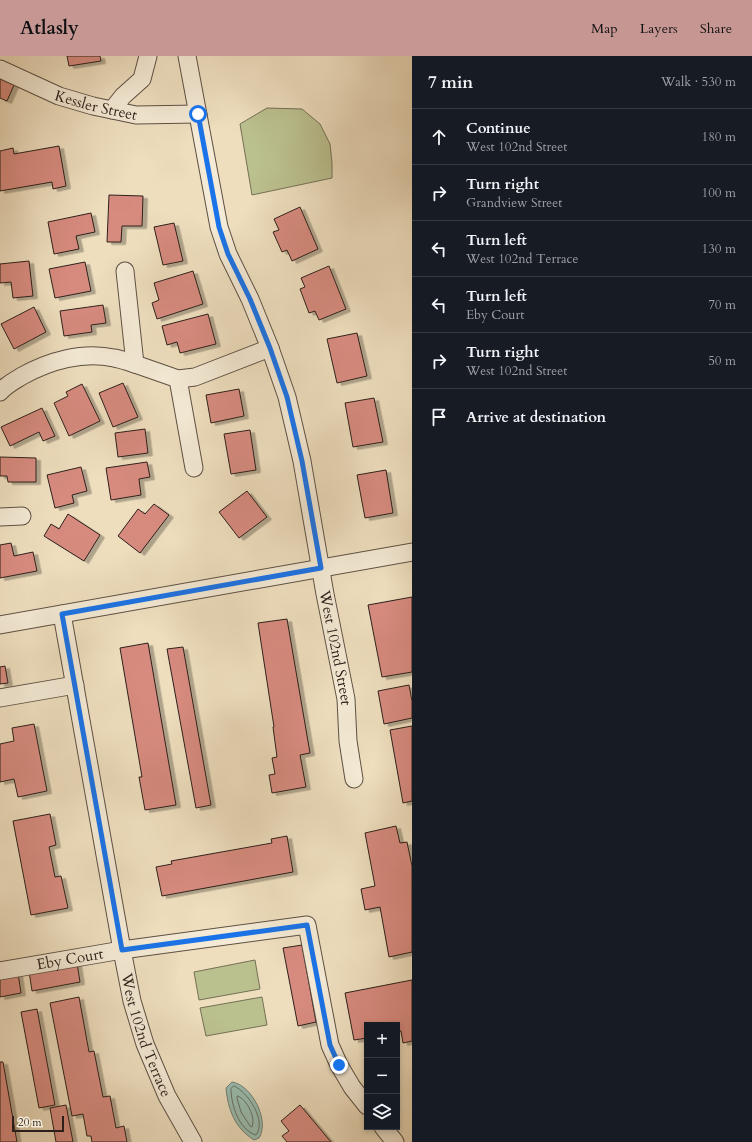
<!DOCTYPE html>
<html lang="en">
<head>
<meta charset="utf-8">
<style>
  body { margin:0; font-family:Cardo,serif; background:#20242c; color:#f1f3f6 }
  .controls { position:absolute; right:12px; bottom:12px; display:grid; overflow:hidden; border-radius:0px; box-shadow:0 2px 6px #0003 }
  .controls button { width:36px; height:36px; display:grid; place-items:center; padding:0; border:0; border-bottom:1px solid #363941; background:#171b24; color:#f1f3f6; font:20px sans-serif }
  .scale { position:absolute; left:12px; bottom:10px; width:52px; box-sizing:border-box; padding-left:4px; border:2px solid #2d201b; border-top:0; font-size:11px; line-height:14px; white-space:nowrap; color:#2d201b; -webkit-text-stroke:3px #f4ead5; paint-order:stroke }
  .stop { position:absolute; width:12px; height:12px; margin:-9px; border:3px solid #1a73e8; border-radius:50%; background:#fff }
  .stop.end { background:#1a73e8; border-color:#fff; box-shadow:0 1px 4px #0008 }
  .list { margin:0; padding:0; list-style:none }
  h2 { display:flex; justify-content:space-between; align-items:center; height:52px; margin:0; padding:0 16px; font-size:17px }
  h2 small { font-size:13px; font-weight:400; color:#9ea1a6 }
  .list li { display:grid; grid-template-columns:26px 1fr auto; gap:12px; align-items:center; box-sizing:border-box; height:56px; padding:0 16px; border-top:1px solid #363941 }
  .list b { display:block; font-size:15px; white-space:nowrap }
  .list p { margin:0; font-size:13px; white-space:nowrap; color:#9ea1a6 }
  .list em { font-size:13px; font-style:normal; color:#9ea1a6 }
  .icon { flex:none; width:22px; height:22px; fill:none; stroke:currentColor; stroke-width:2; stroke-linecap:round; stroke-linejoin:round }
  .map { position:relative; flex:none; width:412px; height:1086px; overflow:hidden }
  header { display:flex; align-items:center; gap:24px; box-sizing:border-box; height:56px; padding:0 20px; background:#c59692; color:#111 }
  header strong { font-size:19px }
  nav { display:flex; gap:22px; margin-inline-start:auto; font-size:14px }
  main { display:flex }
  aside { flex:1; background:#171b24 }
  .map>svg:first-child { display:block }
</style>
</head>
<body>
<header>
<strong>Atlasly</strong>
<nav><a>Map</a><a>Layers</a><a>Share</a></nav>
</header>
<main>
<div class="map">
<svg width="412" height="1086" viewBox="0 0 412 1086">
  <defs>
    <filter id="shadow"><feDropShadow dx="4.5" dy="2.5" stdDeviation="0" flood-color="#0004"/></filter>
  </defs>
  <rect width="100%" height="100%" fill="#eedebe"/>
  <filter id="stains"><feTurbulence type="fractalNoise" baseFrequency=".005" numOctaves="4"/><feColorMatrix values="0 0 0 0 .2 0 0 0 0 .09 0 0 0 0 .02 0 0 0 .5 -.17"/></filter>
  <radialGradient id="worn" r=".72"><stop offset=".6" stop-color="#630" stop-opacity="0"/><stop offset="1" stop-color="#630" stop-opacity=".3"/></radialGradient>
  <!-- green -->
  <g fill="#bbc08f" stroke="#747055">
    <polygon points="267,52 302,53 320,68 330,88 332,107 332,122 252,139 240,68"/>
    <polygon points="255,904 260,933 199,944 194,916"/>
    <polygon points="262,941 267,969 206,980 200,952"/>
  </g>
  <!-- water -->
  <path fill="#99bcaf" stroke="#6e7e74" d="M232 1026C252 1029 270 1065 259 1082L254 1084C235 1072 228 1054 226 1032Z"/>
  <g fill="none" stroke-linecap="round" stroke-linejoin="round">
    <!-- shore -->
    <g stroke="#636e65" stroke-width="1">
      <path d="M234 1030C248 1036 267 1065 256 1079 239 1074 231 1049 231 1033Z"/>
      <path d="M238 1040C247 1044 256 1061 252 1071L250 1070 241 1056 237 1042Z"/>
    </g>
  </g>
  <!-- building -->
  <g fill="#d78b7f" stroke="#2d201b" filter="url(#shadow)">
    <polygon points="67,0 100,0 101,5 69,10"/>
    <polygon points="0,23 14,29 7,45 0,42"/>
    <polygon points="59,90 66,130 53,133 52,126 0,135 0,95 13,92 14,98"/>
    <polygon points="109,139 143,140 142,170 122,170 121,186 107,186"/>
    <polygon points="300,151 318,193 292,205 287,194 282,196 273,176 279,174 274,163"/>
    <polygon points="91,157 95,176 76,180 79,193 54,198 48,166"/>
    <polygon points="174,167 183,205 163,209 154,171"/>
    <polygon points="29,205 33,240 13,242 11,226 0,227 0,208"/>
    <polygon points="85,206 91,235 55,242 49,213"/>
    <polygon points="329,210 346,253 319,264 315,255 309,257 300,233 305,231 301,222"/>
    <polygon points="193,215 203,248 157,263 152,247 159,244 154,227"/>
    <polygon points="103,249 106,267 91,269 92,276 64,280 60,255"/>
    <polygon points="34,251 46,276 14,293 1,268"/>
    <polygon points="208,258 216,288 180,297 177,286 167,289 162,270"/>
    <polygon points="357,277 367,320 337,327 327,283"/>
    <polygon points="123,327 138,361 113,371 99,337"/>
    <polygon points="82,328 100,365 69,380 54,347 68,340 66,336"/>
    <polygon points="239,333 244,360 211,367 206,339"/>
    <polygon points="374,342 383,386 353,391 345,347"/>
    <polygon points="42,352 55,380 43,385 39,376 10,390 1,371"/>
    <polygon points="145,373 148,397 118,401 115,377"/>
    <polygon points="250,374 256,414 231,418 224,378"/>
    <polygon points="0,401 36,402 36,426 8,426 7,420 0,420"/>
    <polygon points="147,406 150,421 139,423 141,439 111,444 106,412"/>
    <polygon points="81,411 87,435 72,439 74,447 55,452 47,419"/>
    <polygon points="386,414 393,457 365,462 357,419"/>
    <polygon points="247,435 267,461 239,482 219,456"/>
    <polygon points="154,448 169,459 140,497 118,480 138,453 145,458"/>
    <polygon points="68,458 100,479 84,505 44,480 51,468 59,473"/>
    <polygon points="11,487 14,500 33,496 37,515 0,522 0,489"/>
    <polygon points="412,541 412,616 382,621 368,549"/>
    <polygon points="287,563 310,697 300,699 306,731 272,737 269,719 275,718 272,702 277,701 273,671 274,671 258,567"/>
    <polygon points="148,587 176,749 145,754 139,721 142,721 120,592"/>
    <polygon points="183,591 211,749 196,752 167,593"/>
    <polygon points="5,610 8,627 0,628 0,611"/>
    <polygon points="409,629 412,645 412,662 384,668 378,635"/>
    <polygon points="34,668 47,735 18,741 14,723 0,726 0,688 14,685 12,672"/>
    <polygon points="412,670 412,745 403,747 390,674"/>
    <polygon points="50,758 56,789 49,791 55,821 61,820 68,852 31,859 13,765"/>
    <polygon points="396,770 400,787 407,786 412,810 412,896 389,901 380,851 365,854 361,833 375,830 365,777"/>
    <polygon points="287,780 293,816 162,840 156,811 172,808 171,805 272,787 271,783"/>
    <polygon points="302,889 316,966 298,970 283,892"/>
    <polygon points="77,907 80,926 32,935 29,915"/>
    <polygon points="18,917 21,937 0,941 0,920"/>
    <polygon points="412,924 412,985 403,987 401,975 397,976 397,969 367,969 367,982 354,984 345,937"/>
    <polygon points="79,941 89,996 94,995 103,1041 110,1040 116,1072 124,1070 127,1086 92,1086 91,1080 87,1080 83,1058 72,1060 50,947"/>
    <polygon points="37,953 55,1049 39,1052 21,956"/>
    <polygon points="0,1006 3,1006 17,1086 0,1086"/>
    <polygon points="66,1049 73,1086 56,1086 50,1052"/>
    <polygon points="300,1049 331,1086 287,1086 282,1080 289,1075 281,1065"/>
  </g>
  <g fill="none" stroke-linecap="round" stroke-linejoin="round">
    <!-- minor casing -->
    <g stroke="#5d5044" stroke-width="19">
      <g id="minor">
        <path id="s1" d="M187 0 219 171 228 198 250 243 270 292 287 341 302 405 325 538 346 643 348 685 354 723"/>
        <path id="s2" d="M0 13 59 40 93 50 136 59 198 58"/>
        <polyline points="112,54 123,40 142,23 148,0"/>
        <polyline points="125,215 135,308 178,323 195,321 270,292"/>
        <polyline points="178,323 194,412"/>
        <path d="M0 336C6 329 14 325 22 320 49 305 83 295 114 302 121 303 128 306 135 308"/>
        <polyline points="0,461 22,460"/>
        <path id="s3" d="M62 558 122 894 132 945 145 988 167 1040 193 1086"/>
        <polyline points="0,569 412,496"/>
        <polyline points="0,642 75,629"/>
        <path id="s4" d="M0 915 122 894 307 869 330 989 339 1009 352 1031 367 1050"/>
        <polyline points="383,1071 395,1086"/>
      </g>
    </g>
    <!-- minor -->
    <use href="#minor" stroke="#f4ead5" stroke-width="17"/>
  </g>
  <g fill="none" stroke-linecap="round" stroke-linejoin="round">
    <!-- route -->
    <polyline stroke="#1a73e8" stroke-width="5" points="198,58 219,171 228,198 250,243 270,292 287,341 302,405 321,512 62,558 122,894 307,869 330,989 339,1009"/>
  </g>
  <g text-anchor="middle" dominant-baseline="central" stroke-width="3" stroke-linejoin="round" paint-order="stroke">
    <!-- street labels -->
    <g font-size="15" fill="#2d201b" stroke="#f4ead5">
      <text stroke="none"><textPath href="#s2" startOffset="103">Kessler Street</textPath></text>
      <text stroke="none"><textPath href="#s1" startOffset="613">West 102nd Street</textPath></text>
      <text stroke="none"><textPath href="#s4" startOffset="71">Eby Court</textPath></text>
      <text stroke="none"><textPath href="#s3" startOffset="430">West 102nd Terrace</textPath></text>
    </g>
  </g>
  <rect width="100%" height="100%" filter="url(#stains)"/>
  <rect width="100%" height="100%" fill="url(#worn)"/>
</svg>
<div class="controls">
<button>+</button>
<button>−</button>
<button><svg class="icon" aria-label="layers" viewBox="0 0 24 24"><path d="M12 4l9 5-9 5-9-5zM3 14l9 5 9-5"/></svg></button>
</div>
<div class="scale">20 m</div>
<div class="stop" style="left:198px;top:58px"></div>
<div class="stop end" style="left:339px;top:1009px"></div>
</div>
<aside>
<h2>7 min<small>Walk · 530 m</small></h2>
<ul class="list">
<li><svg class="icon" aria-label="ahead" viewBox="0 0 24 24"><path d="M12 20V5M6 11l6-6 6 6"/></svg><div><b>Continue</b><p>West 102nd Street</p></div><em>180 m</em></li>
<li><svg class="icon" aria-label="right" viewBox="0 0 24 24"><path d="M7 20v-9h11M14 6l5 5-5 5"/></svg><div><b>Turn right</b><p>Grandview Street</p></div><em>100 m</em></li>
<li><svg class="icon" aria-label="left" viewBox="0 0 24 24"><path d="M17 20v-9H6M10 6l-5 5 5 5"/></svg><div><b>Turn left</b><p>West 102nd Terrace</p></div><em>130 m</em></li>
<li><svg class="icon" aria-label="left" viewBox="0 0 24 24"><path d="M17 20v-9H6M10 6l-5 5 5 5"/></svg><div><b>Turn left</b><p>Eby Court</p></div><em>70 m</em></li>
<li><svg class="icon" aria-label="right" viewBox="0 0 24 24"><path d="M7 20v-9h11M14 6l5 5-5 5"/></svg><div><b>Turn right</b><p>West 102nd Street</p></div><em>50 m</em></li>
<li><svg class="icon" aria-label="arrive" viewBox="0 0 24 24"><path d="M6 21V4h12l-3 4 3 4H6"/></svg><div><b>Arrive at destination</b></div></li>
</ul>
</aside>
</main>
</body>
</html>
